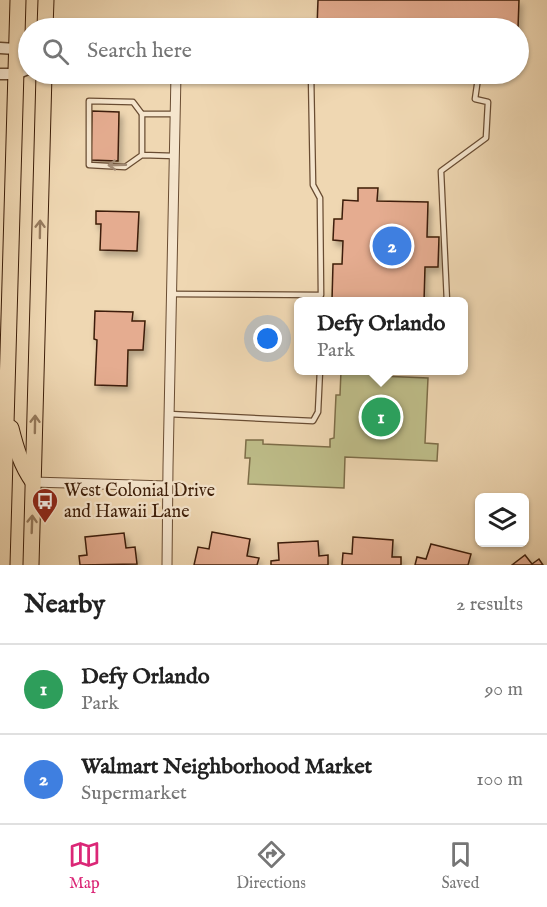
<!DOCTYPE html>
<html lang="en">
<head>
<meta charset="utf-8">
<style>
  body { margin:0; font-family:"IM FELL English",serif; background:#f2f2f2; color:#222 }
  .controls { position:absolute; right:18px; bottom:18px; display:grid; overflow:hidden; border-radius:9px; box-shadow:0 2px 4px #0004 }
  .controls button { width:54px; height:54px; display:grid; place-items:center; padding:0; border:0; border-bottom:2px solid #e0e0e0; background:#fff; color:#222; font:30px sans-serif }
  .you { position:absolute; left:268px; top:339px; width:21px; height:21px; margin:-15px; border:4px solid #fff; border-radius:50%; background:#1a73e8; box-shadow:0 0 0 9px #1a73e833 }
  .badge { display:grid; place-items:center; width:39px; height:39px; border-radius:50%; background:#db2777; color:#fff; font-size:20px; font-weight:700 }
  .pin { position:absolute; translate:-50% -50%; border:3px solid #fff; box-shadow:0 2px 6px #0006 }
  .popup { position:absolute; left:294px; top:297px; width:174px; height:78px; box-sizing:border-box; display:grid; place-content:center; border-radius:9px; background:#fff; filter:drop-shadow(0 2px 4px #0005); font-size:20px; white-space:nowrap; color:#767676 }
  .popup b { font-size:22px; color:#222 }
  .popup::after { content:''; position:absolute; left:50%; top:100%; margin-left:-12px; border:12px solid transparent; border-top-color:#fff }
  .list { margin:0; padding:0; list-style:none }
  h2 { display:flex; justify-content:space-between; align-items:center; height:78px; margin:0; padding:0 24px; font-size:26px }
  h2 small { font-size:20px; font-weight:400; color:#767676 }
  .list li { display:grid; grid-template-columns:39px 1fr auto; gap:18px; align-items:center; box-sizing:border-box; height:90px; padding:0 24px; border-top:2px solid #e0e0e0 }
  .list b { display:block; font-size:22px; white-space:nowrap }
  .list p { margin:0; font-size:20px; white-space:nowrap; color:#767676 }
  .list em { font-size:20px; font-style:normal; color:#767676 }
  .icon { flex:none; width:33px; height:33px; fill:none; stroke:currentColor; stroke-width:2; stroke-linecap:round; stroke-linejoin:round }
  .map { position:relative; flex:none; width:547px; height:565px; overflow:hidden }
  .search { position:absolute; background:#fff; box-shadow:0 2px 4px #0004; left:18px; right:18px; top:18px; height:66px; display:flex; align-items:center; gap:15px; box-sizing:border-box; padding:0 21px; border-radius:33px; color:#767676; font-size:22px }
  .sheet { height:258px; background:#fff }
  nav { display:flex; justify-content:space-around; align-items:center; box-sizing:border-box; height:84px; border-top:2px solid #e0e0e0; background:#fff; font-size:16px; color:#767676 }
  nav a { display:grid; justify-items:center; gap:3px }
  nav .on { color:#db2777 }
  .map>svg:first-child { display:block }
</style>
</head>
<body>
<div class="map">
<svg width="547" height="565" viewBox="0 0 547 565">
  <defs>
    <filter id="shadow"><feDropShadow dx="3" dy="5" stdDeviation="3" flood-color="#0004"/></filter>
  </defs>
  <rect width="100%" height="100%" fill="#efd7b2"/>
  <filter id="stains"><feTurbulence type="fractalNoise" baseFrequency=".00333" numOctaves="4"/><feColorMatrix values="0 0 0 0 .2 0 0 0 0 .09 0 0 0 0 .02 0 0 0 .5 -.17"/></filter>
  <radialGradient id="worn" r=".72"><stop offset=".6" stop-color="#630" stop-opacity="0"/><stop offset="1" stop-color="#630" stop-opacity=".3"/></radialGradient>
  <!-- green -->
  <polygon fill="#bebd89" stroke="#7d6d48" stroke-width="1.5" points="341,371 380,371 380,376 428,378 425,443 438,444 437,461 345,457 344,488 248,484 250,458 245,458 246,440 263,440 263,444 330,447 330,439 334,438 336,395 340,395"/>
  <!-- building -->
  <g fill="#e5ac90" stroke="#3c1d08" stroke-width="1.5" filter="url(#shadow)">
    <polygon points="318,0 519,0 518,28 317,28"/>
    <polygon points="92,111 119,112 118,161 91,160"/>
    <polygon points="358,188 378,188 377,201 428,202 427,237 439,237 438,267 425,267 424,302 332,300 333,264 342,264 343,241 333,240 334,219 342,219 343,200 358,201"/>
    <polygon points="96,211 139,212 137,251 100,250 101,224 96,224"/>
    <polygon points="95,311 133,312 132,321 145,321 143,350 128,350 127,386 95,385 97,340 94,339"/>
    <polygon points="212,532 250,539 247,556 259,558 257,565 194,565 198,547 209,549"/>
    <polygon points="124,533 126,548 135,547 137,564 80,565 79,556 87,555 85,537"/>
    <polygon points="353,537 393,540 392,557 401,557 401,565 342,565 343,553 352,554"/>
    <polygon points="318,541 319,556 328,555 328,565 271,565 271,561 279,560 278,543"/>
    <polygon points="431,544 471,554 468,565 415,565 417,557 426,559"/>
    <polygon points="525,555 532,564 539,559 543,565 512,565"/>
  </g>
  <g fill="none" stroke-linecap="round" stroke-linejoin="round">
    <!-- service casing -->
    <g stroke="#694c32" stroke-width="7">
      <g id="service">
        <polyline points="346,74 478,78 475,99 488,102 486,138 441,171 447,302"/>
        <polyline points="142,114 175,114"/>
        <polyline points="142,155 142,114 133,102 89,101 89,165 125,167 142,155 175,156"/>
        <polyline points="171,294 321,295 320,198 313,185 311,74"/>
        <polyline points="169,414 313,421 318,412 320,370"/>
      </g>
    </g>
    <!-- minor casing -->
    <g stroke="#694c32" stroke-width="11">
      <g id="minor">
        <polyline points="33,482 167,486"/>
        <polyline points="167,565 168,467 176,74"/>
      </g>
    </g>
    <!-- tertiary casing -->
    <g stroke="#694c32" stroke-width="13">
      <g id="tertiary">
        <polyline points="0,48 16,49 28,55"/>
        <polyline points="0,74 16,74 28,69"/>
      </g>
    </g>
    <!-- trunk casing -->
    <g stroke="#3c1d08" stroke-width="17">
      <g id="trunk">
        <polyline points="45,28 46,0"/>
        <path d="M11 428C16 448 21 465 33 482"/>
        <polyline points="2,565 18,0"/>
        <polyline points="31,565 44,74"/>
      </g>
    </g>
    <!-- service -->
    <use href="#service" stroke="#f5e5cd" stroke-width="4.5"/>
    <!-- minor -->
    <use href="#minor" stroke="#f5e5cd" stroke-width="9"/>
    <!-- tertiary -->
    <use href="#tertiary" stroke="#f5e5cd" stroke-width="10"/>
    <!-- trunk -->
    <use href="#trunk" stroke="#efd7b2" stroke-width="15"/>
  </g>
  <!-- one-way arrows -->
  <defs><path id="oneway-shaft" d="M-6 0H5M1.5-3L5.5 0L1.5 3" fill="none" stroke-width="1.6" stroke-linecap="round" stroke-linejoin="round" transform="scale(1.5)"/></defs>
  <use stroke="#a28b74" href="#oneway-shaft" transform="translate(117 165) rotate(178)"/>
  <g stroke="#967a5d">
    <use href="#oneway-shaft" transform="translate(40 229) rotate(-89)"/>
    <use href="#oneway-shaft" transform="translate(35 424) rotate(-89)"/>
    <use href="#oneway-shaft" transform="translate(32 524) rotate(-88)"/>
  </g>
  <!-- icons -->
  <defs>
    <g id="bus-pin" transform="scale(1.35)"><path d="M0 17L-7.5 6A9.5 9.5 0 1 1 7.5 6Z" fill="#8f2418" stroke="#f5e5cd"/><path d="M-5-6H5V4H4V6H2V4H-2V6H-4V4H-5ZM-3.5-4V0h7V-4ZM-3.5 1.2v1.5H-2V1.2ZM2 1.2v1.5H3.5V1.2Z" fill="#fff"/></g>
  </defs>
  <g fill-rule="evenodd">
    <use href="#bus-pin" x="45" y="501"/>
  </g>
  <g text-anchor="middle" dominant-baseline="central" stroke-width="4.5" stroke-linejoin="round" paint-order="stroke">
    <!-- poi labels -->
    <g font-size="18" fill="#3c1d08" stroke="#f5e5cd" text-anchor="start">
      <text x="64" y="491">West Colonial Drive<tspan x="64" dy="21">and Hawaii Lane</tspan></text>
    </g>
  </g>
  <rect width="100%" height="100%" filter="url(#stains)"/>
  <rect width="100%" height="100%" fill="url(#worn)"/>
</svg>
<div class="controls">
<button><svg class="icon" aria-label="layers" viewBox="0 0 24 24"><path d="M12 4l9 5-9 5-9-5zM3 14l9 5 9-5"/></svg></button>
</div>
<div class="you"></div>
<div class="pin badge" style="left:381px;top:417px;background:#2e9e5b">1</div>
<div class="popup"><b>Defy Orlando</b>Park</div>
<div class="pin badge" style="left:392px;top:246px;background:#3f7fe0">2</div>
<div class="search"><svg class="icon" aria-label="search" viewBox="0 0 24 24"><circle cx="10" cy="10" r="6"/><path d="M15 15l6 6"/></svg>Search here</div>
</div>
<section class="sheet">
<h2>Nearby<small>2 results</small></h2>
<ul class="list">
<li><span class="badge" style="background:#2e9e5b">1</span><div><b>Defy Orlando</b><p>Park</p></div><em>90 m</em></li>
<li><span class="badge" style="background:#3f7fe0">2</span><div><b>Walmart Neighborhood Market</b><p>Supermarket</p></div><em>100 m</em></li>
</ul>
</section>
<nav>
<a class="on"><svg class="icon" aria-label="map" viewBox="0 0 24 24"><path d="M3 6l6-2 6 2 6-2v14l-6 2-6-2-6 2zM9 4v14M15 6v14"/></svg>Map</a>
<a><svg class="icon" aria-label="directions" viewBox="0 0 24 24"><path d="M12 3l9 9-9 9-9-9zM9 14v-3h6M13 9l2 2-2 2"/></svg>Directions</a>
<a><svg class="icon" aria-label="saved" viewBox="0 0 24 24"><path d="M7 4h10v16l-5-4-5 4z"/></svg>Saved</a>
</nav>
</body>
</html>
